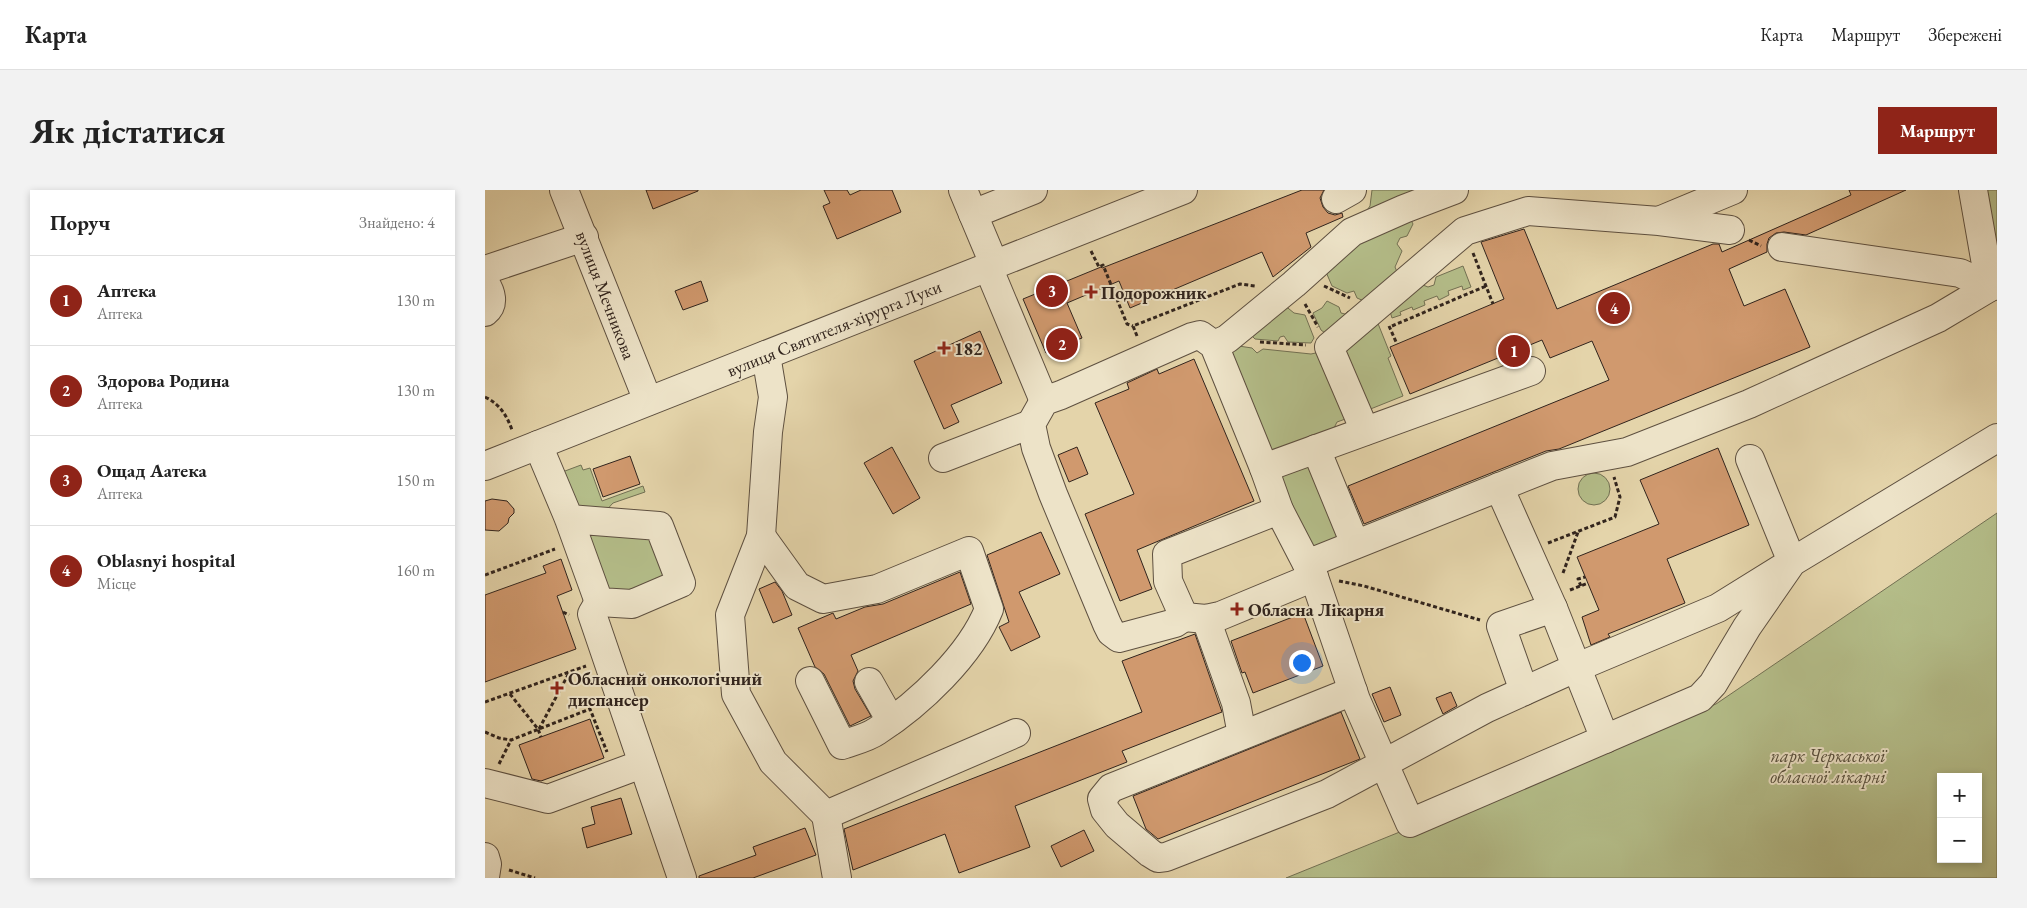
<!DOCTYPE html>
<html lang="uk">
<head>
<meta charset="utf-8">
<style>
  body { margin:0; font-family:"EB Garamond",serif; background:#f2f2f2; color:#222 }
  .controls { position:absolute; right:15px; bottom:15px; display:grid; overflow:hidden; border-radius:0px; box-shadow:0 2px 8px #0003 }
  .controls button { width:45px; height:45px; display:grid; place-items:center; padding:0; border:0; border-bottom:1px solid #e0e0e0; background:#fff; color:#222; font:25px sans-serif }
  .you { position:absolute; left:816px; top:472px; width:18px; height:18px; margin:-12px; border:4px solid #fff; border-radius:50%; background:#1a73e8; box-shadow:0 0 0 8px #1a73e833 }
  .badge { display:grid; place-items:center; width:32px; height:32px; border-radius:50%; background:#8f2418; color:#fff; font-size:16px; font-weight:700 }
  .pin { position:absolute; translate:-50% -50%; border:2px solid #fff; box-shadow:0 1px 5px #0006 }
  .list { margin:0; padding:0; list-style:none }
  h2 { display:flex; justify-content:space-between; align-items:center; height:65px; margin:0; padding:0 20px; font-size:21px }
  h2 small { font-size:16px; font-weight:400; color:#767676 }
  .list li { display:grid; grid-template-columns:32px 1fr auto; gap:15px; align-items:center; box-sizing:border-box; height:90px; padding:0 20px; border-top:1px solid #e0e0e0 }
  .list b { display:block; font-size:19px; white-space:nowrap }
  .list p { margin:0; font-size:16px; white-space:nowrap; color:#767676 }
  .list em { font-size:16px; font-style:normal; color:#767676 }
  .map { position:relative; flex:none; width:1512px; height:688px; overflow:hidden; border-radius:0px }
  header { display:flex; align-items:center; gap:30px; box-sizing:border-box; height:70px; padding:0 25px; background:#fff; border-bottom:1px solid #e0e0e0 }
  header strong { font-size:24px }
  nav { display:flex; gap:28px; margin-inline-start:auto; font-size:18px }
  .intro { display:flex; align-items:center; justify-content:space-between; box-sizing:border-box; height:120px; padding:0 30px }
  h1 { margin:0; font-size:35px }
  .button { padding:12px 22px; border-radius:0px; background:#8f2418; color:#fff; font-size:18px; font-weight:700 }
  main { display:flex; gap:30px; padding:0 30px }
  aside { flex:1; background:#fff; border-radius:0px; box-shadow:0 2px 8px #0003 }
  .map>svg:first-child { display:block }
</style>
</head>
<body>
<header>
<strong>Карта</strong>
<nav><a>Карта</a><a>Маршрут</a><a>Збережені</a></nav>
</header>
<div class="intro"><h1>Як дістатися</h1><a class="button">Маршрут</a></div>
<main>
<aside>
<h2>Поруч<small>Знайдено: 4</small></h2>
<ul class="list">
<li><span class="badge">1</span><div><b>Аптека</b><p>Аптека</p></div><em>130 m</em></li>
<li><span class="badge">2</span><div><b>Здорова Родина</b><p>Аптека</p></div><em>130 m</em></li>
<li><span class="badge">3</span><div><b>Ощад Аатека</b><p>Аптека</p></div><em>150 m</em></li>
<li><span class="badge">4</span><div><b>Oblasnyi hospital</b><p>Місце</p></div><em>160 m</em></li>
</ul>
</aside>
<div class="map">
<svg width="1512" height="688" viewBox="0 0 1512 688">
  <rect width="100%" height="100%" fill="#e4d4aa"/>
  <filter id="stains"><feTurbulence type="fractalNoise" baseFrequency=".004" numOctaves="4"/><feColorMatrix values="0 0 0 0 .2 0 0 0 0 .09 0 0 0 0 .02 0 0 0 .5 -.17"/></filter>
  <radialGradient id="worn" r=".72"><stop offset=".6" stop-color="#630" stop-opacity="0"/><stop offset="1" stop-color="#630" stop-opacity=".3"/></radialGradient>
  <!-- green -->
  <g fill="#b4bd89" stroke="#727053" fill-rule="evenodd">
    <polygon points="887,0 927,0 923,12 878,26 885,16"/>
    <polygon points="1494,0 1512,0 1512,79"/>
    <polygon points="923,24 928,34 922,46 915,48 912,54 917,61 910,77 915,89 886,114 872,108 869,101 862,103 847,96 841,82 865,58"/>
    <polygon points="978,76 986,97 978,100 977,96 963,101 964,105 954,110 952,106 939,111 940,115 928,120 927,117 915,122 916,125 907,128 903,115 938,95 943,97 949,95 951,87"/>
    <polygon points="842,111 854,117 856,123 860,124 863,121 872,126 840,143 836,140 828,123 837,118"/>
    <polygon points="798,114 809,123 820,125 829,148 826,153 803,152 799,146 795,147 793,151 770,149 766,145"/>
    <polygon points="890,126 906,166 903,168 918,206 878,222 857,159"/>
    <polygon points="747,155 767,158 772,163 778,159 826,164 835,162 866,227 852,232 847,242 785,266 738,160"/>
    <polygon points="825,270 858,345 828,358 786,282"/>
    <polygon points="96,275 98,280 105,278 117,311 158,296 160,302 128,313 117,325 93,325 72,284"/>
    <circle cx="1109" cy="299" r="16"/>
    <path d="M1512 323V688H801L1231 514ZM1456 587H1493V669H1456Z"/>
    <polygon points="95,337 167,342 183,373 178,389 162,401 116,400"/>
  </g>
  <!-- building -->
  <g fill="#d0996e" stroke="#31241d">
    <polygon points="161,0 213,0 213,1 168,19"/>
    <polygon points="339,0 362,0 365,5 376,0 407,0 416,22 352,49 338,16 345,13"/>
    <polygon points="817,0 839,0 835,8 838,17 843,23 850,25 857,23 858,27 821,43 826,57 788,87 777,62 645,118 634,91 582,113 597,148 561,163 538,109 616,77 617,78"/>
    <polygon points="1364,0 1421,0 1321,45 1299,42 1291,43 1284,48 1282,54 1282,62 1244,79 1259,116 1300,99 1325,157 1074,259 1061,261 879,334 863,296 1124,190 1107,151 1065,168 1057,150 925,204 905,157 1019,109 996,52 1039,39 1072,119 1228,54 1234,54 1237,62 1366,5"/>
    <polygon points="216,91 223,111 198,120 190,101"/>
    <polygon points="495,141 517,193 466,215 474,232 459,239 429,171"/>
    <polygon points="709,169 769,311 652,360 667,399 635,411 600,324 649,304 610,213 644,199 642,193 672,179 674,184"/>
    <polygon points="407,257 435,308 408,324 379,273"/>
    <polygon points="592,257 603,284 584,292 573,265"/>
    <polygon points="1233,258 1264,335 1182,369 1200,413 1123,444 1125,447 1106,455 1097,427 1114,420 1092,367 1174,334 1155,290"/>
    <polygon points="145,266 155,294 118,307 108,279"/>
    <polygon points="7,309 22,311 29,319 29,323 24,328 23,333 14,341 0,340 0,311"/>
    <polygon points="556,342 575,384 534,402 555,447 526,461 514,437 524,432 502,365"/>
    <polygon points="76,369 87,400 72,406 91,459 0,492 0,405 61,383 58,376"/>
    <polygon points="475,382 486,414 366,465 373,481 368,491 370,499 386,526 365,536 339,484 330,477 313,438 348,423 351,429 380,417 398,414"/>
    <polygon points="290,392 297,401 307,425 288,433 274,399"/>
    <polygon points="818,423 838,476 768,503 760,482 757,483 746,451"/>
    <polygon points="710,444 737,522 637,561 642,572 530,616 545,657 474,683 460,644 368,680 359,639 657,522 637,471"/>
    <polygon points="905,497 916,525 899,532 887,504"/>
    <polygon points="966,502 972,516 958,524 951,508"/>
    <polygon points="856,522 875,569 673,649 661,639 648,606"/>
    <polygon points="105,529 119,568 56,591 47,589 34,555"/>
    <polygon points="136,608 147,644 102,658 97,638 110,634 106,617"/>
    <polygon points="320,638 331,665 268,688 214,688 214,686 271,665 268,657"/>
    <polygon points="599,640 609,661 576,677 566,656"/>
  </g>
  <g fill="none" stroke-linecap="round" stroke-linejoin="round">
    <!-- minor casing -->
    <g stroke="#5e5040" stroke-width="30">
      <g id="minor">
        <polyline points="79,0 163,211"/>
        <polyline points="478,0 488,24"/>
        <polyline points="851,9 867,0"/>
        <polyline points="1176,30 1248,0"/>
        <polyline points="1297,57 1475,83 1505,97 1512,95"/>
        <polyline points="509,74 488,24 548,0"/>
        <polyline points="503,77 559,211"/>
        <polyline points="0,80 99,47"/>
        <path d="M0 93C6 102 10 114 0 122"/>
        <polyline points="729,155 742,149 809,94 867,42 919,19 969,0"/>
        <polyline points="281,165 288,207 283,242 276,346 245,425 251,504 288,572 341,625 531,543"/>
        <polyline points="1046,181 779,278 794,320 822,374 1067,276 1142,262 1264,214 1453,128 1505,97 1488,0"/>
        <polyline points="880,241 844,157 980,41 1043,21 1174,31 1245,40"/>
        <polyline points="53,255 82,324 84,329 114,412 147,414 196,393 174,336 84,329"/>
        <polyline points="831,259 870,354"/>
        <polyline points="458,268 546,234"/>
        <polyline points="0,276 698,0"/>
        <polyline points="779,278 729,155 715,145 707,147 576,205 559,211 546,234 551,258 568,304 622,434 626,442 634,448 690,433 699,427 683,391 682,364 794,320"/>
        <polyline points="1014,297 1068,418"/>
        <path d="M276 346 312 396 338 409 392 399 484 361 504 419C486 465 434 514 392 541 382 548 368 551 357 555L325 491"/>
        <polyline points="822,374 829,387 871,510 925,633 1215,508 1228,494 1262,437 1307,372 1512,248"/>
        <polyline points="114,412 107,424 197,688"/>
        <polyline points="699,427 721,429 735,426 829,387"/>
        <polyline points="721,429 751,513 757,545"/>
        <polyline points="384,492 406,531"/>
        <polyline points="868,501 631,596 626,598 617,609 620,620 632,635 665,663 673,668 681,667 842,604 1002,518 1088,479 1233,418 1307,372 1265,269"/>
        <polyline points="1039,501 1016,436 1068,418 1120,549"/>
        <polyline points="0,593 63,609 157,574"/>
        <polyline points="341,625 352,688"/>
        <polyline points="0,667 2,674 0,687"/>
      </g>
    </g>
    <!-- path -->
    <g stroke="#31241d" stroke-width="3" stroke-dasharray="4 2.5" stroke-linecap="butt">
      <polyline points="1264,50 1276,56"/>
      <polyline points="606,61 614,77 618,75 642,134 648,136"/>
      <polyline points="988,63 1008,114"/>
      <polyline points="839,96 865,108"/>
      <polyline points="820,114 833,137"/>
      <polyline points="904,136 912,154"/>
      <polyline points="907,136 1001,96"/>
      <polyline points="652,146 648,136 755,94 770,96"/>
      <polyline points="775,152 821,155"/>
      <path d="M0 207C15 214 22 226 27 240"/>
      <polyline points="1063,353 1130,327 1135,307 1129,287"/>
      <polyline points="1078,383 1093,342"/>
      <polyline points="0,385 70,359"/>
      <polyline points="854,391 879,396 995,430"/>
      <polyline points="1096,396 1093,389 1100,387"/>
      <polyline points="1085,400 1103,393"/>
      <polyline points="78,422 84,425"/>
      <polyline points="25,504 53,539 56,547"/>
      <polyline points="0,512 101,476"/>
      <polyline points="54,539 84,483"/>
      <polyline points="0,542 14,548 26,550 105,519 122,562"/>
      <polyline points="14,574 26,550"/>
      <polyline points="24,680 50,688"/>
    </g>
    <!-- minor -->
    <use href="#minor" stroke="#ede3c8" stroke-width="28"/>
  </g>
  <!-- markers -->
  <g fill="#8f2418" stroke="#ede3c8" stroke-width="2">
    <path d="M603.5 94.5h5v5h5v5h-5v5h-5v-5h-5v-5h5z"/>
    <path d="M456.5 150.5h5v5h5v5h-5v5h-5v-5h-5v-5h5z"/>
    <path d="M749.5 411.5h5v5h5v5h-5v5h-5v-5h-5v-5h5z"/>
    <path d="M69.5 490.5h5v5h5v5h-5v5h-5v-5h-5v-5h5z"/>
  </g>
  <g text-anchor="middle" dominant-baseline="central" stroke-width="4" stroke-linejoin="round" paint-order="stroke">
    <!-- poi labels -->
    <g font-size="18" font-weight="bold" fill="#31241d" stroke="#ede3c8" text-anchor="start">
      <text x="616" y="102">Подорожник</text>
      <text x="469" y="158">182</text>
      <text x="763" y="419">Обласна Лікарня</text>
      <text x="83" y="488">Обласний онкологічний<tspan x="83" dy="21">диспансер</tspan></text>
    </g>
    <!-- street labels -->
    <g font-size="18" fill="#31241d" stroke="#ede3c8">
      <text transform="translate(121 105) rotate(69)">вулиця Мечникова</text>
      <text transform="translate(349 138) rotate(-22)">вулиця Святителя-хірурга Луки</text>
    </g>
    <!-- park labels -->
    <g font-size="18" font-style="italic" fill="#524a38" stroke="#ede3c8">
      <text x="1343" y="565">парк Черкаської<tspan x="1343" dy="21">обласної лікарні</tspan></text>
    </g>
  </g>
  <rect width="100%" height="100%" filter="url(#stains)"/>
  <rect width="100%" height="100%" fill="url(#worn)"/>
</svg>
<div class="controls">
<button>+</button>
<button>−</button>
</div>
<div class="you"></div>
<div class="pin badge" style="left:1029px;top:161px">1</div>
<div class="pin badge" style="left:577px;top:154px">2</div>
<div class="pin badge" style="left:567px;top:101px">3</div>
<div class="pin badge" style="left:1129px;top:118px">4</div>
</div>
</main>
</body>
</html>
